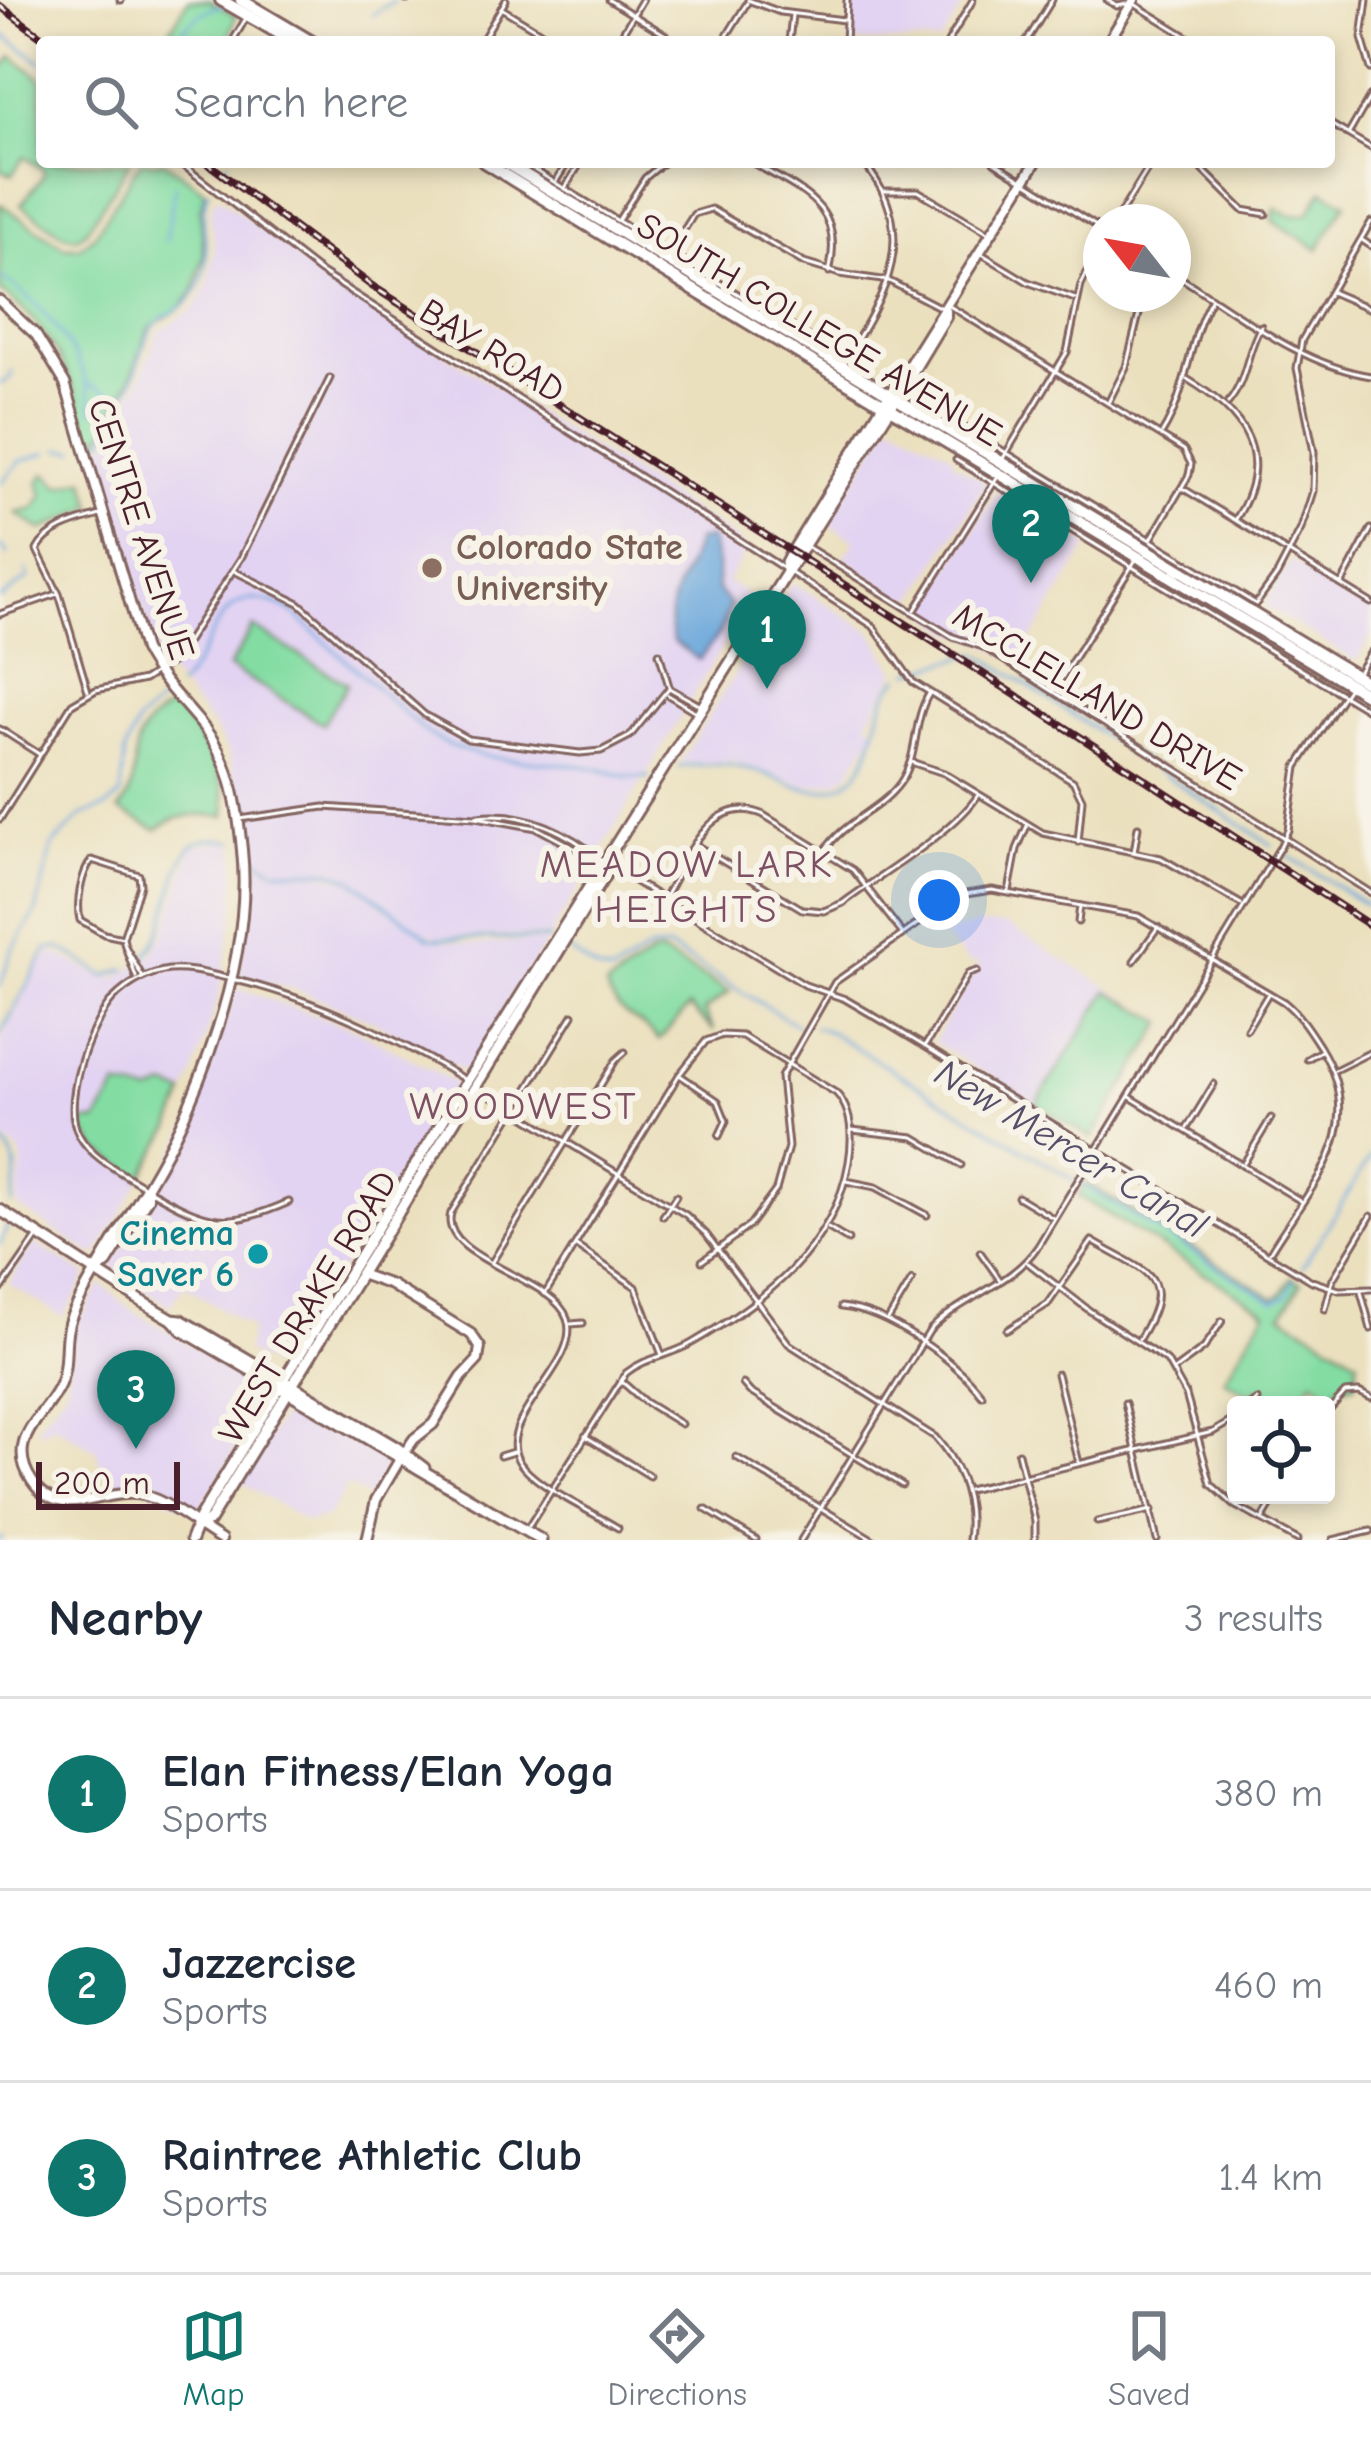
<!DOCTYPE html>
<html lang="en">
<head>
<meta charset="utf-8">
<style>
  body { margin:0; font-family:"Comic Neue",sans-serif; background:#f6f6f7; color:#1f2937 }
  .controls { position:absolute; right:36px; bottom:36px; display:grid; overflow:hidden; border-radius:12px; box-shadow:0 6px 18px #0003 }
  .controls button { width:108px; height:108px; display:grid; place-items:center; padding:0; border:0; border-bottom:3px solid #e0e1e3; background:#fff; color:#1f2937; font:60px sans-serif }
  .compass { position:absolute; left:1083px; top:204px; width:108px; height:108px; border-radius:50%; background:#fff; box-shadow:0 6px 18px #0003; rotate:301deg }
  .scale { position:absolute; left:36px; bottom:30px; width:144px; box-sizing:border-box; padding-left:12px; border:6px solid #4a1f2b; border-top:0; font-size:33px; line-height:42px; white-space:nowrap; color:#4a1f2b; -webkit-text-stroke:9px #f7f3e8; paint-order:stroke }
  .you { position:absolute; left:939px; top:900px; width:42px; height:42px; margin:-30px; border:9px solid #fff; border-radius:50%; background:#1a73e8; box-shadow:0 0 0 18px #1a73e833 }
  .badge { display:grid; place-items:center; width:78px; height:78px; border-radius:50%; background:#0f766e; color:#fff; font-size:39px; font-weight:700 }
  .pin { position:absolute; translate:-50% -99px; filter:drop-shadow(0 3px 6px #0008) }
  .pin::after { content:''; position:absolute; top:63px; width:42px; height:36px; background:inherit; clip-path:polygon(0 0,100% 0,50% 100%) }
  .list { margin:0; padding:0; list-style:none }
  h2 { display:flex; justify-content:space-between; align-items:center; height:156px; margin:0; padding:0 48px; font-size:51px }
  h2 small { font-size:39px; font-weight:400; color:#747a83 }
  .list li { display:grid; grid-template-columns:78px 1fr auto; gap:36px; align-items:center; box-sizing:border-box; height:192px; padding:0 48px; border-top:3px solid #e0e1e3 }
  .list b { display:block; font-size:45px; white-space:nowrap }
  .list p { margin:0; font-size:39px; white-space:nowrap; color:#747a83 }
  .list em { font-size:39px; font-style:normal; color:#747a83 }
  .icon { flex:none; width:66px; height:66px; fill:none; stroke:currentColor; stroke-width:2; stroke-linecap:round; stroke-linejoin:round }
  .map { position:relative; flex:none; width:1371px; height:1540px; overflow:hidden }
  .search { position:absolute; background:#fff; box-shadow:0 6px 18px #0003; left:36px; right:36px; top:36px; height:132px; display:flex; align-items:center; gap:30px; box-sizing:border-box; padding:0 42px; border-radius:12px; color:#747a83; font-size:45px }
  .sheet { height:732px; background:#fff }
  nav { display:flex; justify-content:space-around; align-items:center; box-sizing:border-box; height:168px; border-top:3px solid #e0e1e3; background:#fff; font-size:33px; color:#747a83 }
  nav a { display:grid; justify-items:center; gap:6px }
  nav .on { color:#0f766e }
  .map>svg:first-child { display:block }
</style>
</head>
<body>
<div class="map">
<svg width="1371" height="1540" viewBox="0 0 1371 1540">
  <rect width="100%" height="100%" fill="#f7f3e8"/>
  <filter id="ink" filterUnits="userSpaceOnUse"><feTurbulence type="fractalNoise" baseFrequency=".00833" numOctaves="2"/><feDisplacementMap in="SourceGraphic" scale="24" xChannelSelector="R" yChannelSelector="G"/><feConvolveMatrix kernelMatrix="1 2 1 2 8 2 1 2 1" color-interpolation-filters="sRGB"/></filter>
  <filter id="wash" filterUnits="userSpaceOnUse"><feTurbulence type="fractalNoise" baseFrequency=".004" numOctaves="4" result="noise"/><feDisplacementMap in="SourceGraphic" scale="48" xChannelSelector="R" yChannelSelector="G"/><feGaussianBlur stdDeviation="2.7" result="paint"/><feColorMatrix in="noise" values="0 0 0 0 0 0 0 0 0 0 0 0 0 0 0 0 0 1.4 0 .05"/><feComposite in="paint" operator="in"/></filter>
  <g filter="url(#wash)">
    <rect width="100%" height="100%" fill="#ebe0be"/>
    <!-- built -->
    <g fill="#e3d3f2">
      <polygon points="851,0 966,0 941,42 849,42"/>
      <polygon points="217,196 324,278 737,539 747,550 727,582 752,597 550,936 435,936 420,930 344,873 280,869 259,859 249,848 229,753 212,725 158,660 94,450 107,442 114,433 122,408 140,381 158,332 194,309 209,283 215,248 210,212"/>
      <polygon points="892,422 951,454 954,463 986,482 915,598 905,601 844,558 855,540 827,523"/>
      <polygon points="998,490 1089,545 1017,663 982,641 951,631 923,610"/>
      <polygon points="1290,561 1371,609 1371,636 1356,661 1265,606"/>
      <polygon points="792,582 872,632 896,672 867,722 876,728 849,773 836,781 807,786 734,761 680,763"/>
      <polygon points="214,842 235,844 236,865 234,914 218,997 193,1076 171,1128 98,1253 93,1255 17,1206 22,1161 19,1151 0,1136 0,1042 42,961 52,952 105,978 116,978 153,954 165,932 192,848"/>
      <polygon points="250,855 272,871 319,873 349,880 429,939 476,944 548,941 504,1005 506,1009 469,1069 461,1070 370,1019 294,989 239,975 249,907"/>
      <polygon points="979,925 1007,925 1164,1022 1092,1138 933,1042 980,962 969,963 945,937 956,930"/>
      <polygon points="237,988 355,1029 456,1083 279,1369 246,1352 251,1328 184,1285 170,1306 111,1267 153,1200 191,1121"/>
      <polygon points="34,1243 87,1275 63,1317 9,1284"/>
      <polygon points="101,1284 129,1308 271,1394 196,1513 147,1488 116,1486 111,1468 100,1464 97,1451 54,1424 43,1431 36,1428 66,1389 74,1329"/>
      <polygon points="290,1404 390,1459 369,1498 347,1485 328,1517 306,1522 240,1481"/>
    </g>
    <!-- green -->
    <g fill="#83dda3" stroke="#667e67" stroke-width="3">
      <polygon points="188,0 209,0 236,16 227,42 163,42"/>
      <polygon points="12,56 42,79 42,162 130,162 86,231 76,238 64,235 21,205 44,175 43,169 24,157 12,175 0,170 0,72"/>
      <path d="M140 162H164L206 191 200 210 204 255 194 291 180 308 149 328 129 383 114 406 109 427 92 444C74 382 55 329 0 291V204L64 247H80L94 236Z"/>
      <polygon points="1323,190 1346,203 1318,249 1273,221 1275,208 1291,215 1308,214"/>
      <polygon points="46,473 60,486 85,479 93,506 42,530 16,513 34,509 43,495 39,482"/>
      <polygon points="253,627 347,684 323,724 229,667"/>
      <path d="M173 706C201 738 226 771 226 816 202 815 176 812 157 830L119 810C151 774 112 739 173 706Z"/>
      <path d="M661 953 729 992 704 1011 714 1031 689 1007 659 1040C637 1014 621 1023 606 987L653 954Z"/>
      <polygon points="1108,991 1164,1022 1092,1138 1036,1104"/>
      <polygon points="117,1087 151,1094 166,1087 185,1094 171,1128 141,1178 97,1149 81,1127 84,1122 98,1121"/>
      <polygon points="1086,1183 1274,1298 1282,1293 1292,1277 1301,1283 1282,1314 1358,1360 1355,1384 1339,1387 1332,1393 1313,1380 1298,1405 1266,1405 1264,1393 1258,1390 1249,1394 1224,1379 1266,1311 1078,1196"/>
    </g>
    <!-- water -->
    <path fill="#6ba7dc" stroke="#5a6384" stroke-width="3" d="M710 538 717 563V589L730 605 721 631 699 660 673 641C660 601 688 575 697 540Z"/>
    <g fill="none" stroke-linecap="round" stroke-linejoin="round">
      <!-- stream -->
      <g stroke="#6ba7dc" stroke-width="3">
        <polyline points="372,15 395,0"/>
        <polyline points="0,33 42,62"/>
        <path d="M177 42C183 24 207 6 224 6"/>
        <polyline points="226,164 228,162"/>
        <polyline points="166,241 175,186"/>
        <path d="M0 277C43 303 90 360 92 412"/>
        <polyline points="0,384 10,378 12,371"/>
        <polyline points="90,384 114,395 128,408"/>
        <path d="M122 400C139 378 138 352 152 329 164 308 190 317 203 276 213 248 195 216 209 191"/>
        <polyline points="93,445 106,437 120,403"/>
        <polyline points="60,449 76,450"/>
        <polyline points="0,483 21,461 48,452"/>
        <polyline points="0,545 8,555"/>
        <polyline points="0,599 29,578 26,570"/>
        <polyline points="910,672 978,653 1272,845"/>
        <path d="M178 687C215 653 215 569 291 611L427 733C480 767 535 757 593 768 613 772 629 780 649 777"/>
        <path d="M679 767C708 762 735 763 763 773 780 779 799 790 817 790 888 788 863 708 900 677"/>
        <polyline points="249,852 275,870 330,871 350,878 430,938 549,939"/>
        <polyline points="1284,853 1371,908"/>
        <polyline points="567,949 598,971 612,974 650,949 669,948 800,1027"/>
        <path d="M140 960C175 935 168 857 197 843 208 837 222 840 234 841"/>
        <polyline points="0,986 12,950 36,912 52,846 81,816 107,807 121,795 125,751 138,722 165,698"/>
        <polyline points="815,1027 830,1032 1274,1301 1287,1295 1294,1280"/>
        <polyline points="0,1035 47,949 61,948 105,976 126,969"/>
        <path d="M0 1141C23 1159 15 1178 12 1204"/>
        <polyline points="0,1244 7,1227"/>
        <polyline points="1303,1266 1371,1156"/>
        <polyline points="0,1537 1,1540"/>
      </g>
    </g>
  </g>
  <g filter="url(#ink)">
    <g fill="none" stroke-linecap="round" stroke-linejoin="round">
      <!-- street casing -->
      <g stroke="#82635e" stroke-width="9">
        <g id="street">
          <polyline points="120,0 121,0"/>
          <polyline points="406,0 407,0"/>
          <polyline points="609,0 677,42"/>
          <polyline points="748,0 780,12 844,20"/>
          <polyline points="1107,0 1117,6 1127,4"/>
          <polyline points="1367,0 1362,38 1371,69"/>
          <polyline points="1136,5 1196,42"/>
          <polyline points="501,8 557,42"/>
          <polyline points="232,42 245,20"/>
          <polyline points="481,42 506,0"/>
          <polyline points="617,42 642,0"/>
          <polyline points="723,42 747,3"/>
          <polyline points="789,42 792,15"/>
          <polyline points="845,42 847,0"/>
          <polyline points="948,42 973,0"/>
          <polyline points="1026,42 1052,0"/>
          <polyline points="1329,123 1371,148"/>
          <polyline points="1349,133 1371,95"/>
          <polyline points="179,162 320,272 783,568"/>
          <polyline points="521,162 845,359"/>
          <path d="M751 162C800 191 846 204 829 272"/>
          <polyline points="994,162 1101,229"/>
          <polyline points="1195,162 1243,210 1266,214"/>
          <polyline points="556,181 568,162"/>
          <polyline points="565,188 581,162"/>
          <polyline points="885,191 918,191 989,233"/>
          <polyline points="619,219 645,178 664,162"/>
          <polyline points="1115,222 1152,162"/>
          <polyline points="1362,240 1371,246"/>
          <polyline points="982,254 1028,282 1075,299"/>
          <polyline points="666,258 694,214 711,209 804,263 840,274 889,281 943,309"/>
          <path d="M1173 273C1234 310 1299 365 1371 376"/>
          <polyline points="1331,292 1371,309"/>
          <polyline points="951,307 1184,450 1191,464 1189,475 1151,539"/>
          <path d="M845 360C886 294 922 233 863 162"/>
          <path d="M1187 379C1242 412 1277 454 1236 519"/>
          <polyline points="1109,401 1126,367 1144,294"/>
          <path d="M1228 403C1247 381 1246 352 1261 326"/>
          <polyline points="942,414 1256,604 1277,575 1301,529 1313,491 1314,452 1297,368 1302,340 1371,222"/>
          <path d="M1162 433C1189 390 1187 340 1212 298"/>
          <polyline points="956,460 1371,712"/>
          <polyline points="1002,460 1067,352 1081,285 1101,245"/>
          <polyline points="1184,489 1371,603"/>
          <polyline points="806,546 953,637 983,647 1371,893"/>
          <polyline points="234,571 299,603 425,715 468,739 580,753 601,751 630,736 669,688"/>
          <polyline points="791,573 873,626 913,682 1073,781 1082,799 1078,842"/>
          <polyline points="1342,583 1371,529"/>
          <polyline points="915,610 999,475"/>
          <polyline points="0,614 57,594"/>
          <polyline points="659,653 669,686"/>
          <polyline points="1357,674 1371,652"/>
          <polyline points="669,688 701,706"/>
          <polyline points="1054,690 1135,561"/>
          <path d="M88 691 59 594 37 550C49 527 80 521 104 514"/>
          <polyline points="668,695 696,712"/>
          <polyline points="0,729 39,754"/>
          <polyline points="911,762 944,773 1043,833 1161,858 1241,904"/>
          <path d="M478 816C524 810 566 831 601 859"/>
          <polyline points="0,819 72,704 96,690 144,680 175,660 241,558 330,378"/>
          <polyline points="240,819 324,807 476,817 537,828 602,863"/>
          <path d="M696 845 802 909 824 911 843 903C880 875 956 831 978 795"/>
          <path d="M824 852C843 821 880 811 900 783 919 757 912 722 929 694"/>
          <polyline points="1134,852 1138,827"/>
          <polyline points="611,867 805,985 845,999 886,1023 1312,1281 1339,1290 1371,1289"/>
          <polyline points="1009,891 1017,849 1027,826"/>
          <path d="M665 897C686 861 709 793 762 814L853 870 902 933"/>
          <polyline points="1078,922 1080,906"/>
          <path d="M123 938 104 934 80 920C76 903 81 873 92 860L139 875 140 885 123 938 125 946"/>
          <polyline points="1134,961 1158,927"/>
          <polyline points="136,977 125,946 142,976"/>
          <path d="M573 1015 451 1213C438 1259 553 1277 567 1318 584 1366 483 1425 524 1468 545 1491 591 1511 618 1528"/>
          <polyline points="1247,1029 1268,994"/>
          <polyline points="925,1046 968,974 977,971"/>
          <polyline points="1307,1059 1321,1051"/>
          <polyline points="1335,1070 1371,1052"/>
          <polyline points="681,1076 718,1101 726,1121 719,1136"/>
          <path d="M480 1089 686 1215 706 1234 789 1344 935 1437C961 1466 973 1501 968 1540"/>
          <polyline points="1130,1097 1301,1201"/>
          <polyline points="1187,1128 1214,1084"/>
          <polyline points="852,1130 914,1137 961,1165"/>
          <polyline points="1244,1163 1271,1118"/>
          <polyline points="846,1181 876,1187 927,1215"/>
          <path d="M143 1186C121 1172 92 1159 79 1135 61 1102 89 1026 113 999 128 984 148 973 169 970 190 968 212 975 232 979 316 999 393 1036 467 1081"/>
          <path d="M151 1191C208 1224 227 1229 289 1202"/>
          <polyline points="1018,1197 1053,1218"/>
          <polyline points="663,1216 676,1196"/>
          <polyline points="828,1228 848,1240"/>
          <polyline points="576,1246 636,1287 662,1355"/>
          <polyline points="980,1252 1000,1280"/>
          <path d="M702 1261 749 1226 776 1190 788 1147 781 1077 835 982 959 895 992 890 1138 916 1284 1002C1300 1015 1309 1030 1320 1047 1371 1130 1313 1181 1270 1252"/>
          <polyline points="492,1262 616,1060 625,1052"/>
          <polyline points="1028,1263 1090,1311 1167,1361 1186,1395 1211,1484 1234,1505 1298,1540"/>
          <polyline points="0,1291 36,1239"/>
          <polyline points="1361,1292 1371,1329"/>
          <path d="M841 1307C886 1311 955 1359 982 1395"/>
          <polyline points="1325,1309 1333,1279 1371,1216"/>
          <polyline points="888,1320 912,1280"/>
          <polyline points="571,1324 583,1323"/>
          <path d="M1007 1330 1048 1304 1092 1241C1145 1273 1179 1274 1139 1339"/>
          <polyline points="1174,1370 1204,1348 1222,1321"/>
          <polyline points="1057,1374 1079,1463"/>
          <polyline points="621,1381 645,1402 681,1424"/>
          <polyline points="743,1384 750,1392 902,1485"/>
          <polyline points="1125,1403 1157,1540"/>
          <polyline points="1250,1405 1257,1400"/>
          <polyline points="1326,1414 1345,1393 1359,1392 1371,1398"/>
          <polyline points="585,1436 650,1476"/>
          <polyline points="1018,1453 1035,1521 1035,1540"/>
          <polyline points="500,1456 513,1452"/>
          <polyline points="736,1457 874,1540"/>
          <polyline points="968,1490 1213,1432 1236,1418"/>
          <polyline points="705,1509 756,1540"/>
          <polyline points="1262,1520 1277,1495"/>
          <polyline points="1097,1522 1152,1510"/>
          <path d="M529 1526 626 1373C646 1357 670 1356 692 1343 764 1301 834 1249 849 1162 853 1138 853 1111 836 1093L742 1036 722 1035 706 1041 679 1075 545 1294"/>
          <path d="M801 1540 930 1330C963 1296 1011 1286 1038 1246L1280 847 1288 830 1297 767 1349 687"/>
          <polyline points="1333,1540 1371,1531"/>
        </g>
      </g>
      <!-- secondary casing -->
      <g stroke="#82635e" stroke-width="14">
        <g id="secondary">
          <polyline points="1108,42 1134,0"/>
          <path d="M0 301 36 335 65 383 144 650C161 682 184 702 205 729 232 763 238 809 242 850 251 935 221 1030 188 1107 157 1181 108 1242 73 1313 61 1336 70 1361 60 1384 45 1418 4 1439 32 1481 61 1524 103 1487 142 1495 169 1501 197 1526 221 1540"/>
          <polyline points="890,395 1036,162"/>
          <polyline points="896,400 946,317 946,311"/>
          <polyline points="99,1270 107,1263 148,1198 148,1189"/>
          <polyline points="360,1274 391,1285 471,1334 480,1347 478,1360 462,1377 433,1424 414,1439 405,1452"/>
          <polyline points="367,1540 376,1500 400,1459"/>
        </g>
      </g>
      <!-- primary casing -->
      <g stroke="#82635e" stroke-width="15">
        <g id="primary">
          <polyline points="787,570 786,562 886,400"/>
          <polyline points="0,1210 143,1302 172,1319 181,1320 396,1447 424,1468"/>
          <polyline points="172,1319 182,1330 541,1540"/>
          <polyline points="199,1527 209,1521 590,900 605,875 606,864"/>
          <polyline points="191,1540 200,1517 467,1081 893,404"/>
        </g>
      </g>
      <!-- highway casing -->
      <g stroke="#82635e" stroke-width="16">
        <g id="highway">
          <polyline points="221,0 294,42"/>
          <polyline points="241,0 312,42"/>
          <path d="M484 162C778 343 1076 519 1371 697"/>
          <polyline points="504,162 1371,685"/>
        </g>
      </g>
      <!-- street -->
      <use href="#street" stroke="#fff" stroke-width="3"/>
      <!-- secondary -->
      <use href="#secondary" stroke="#fff" stroke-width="8"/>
      <!-- primary -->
      <use href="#primary" stroke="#fff" stroke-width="9"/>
      <!-- highway -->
      <use href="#highway" stroke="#fff" stroke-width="10"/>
      <!-- rail casing -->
      <g stroke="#4a1f2b" stroke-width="8">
        <g id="rail">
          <polyline points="0,6 49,42"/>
          <polyline points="206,162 372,286 917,631 1371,926"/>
        </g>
      </g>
      <!-- rail -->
      <use href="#rail" stroke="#f7f3e8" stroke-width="3" stroke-dasharray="9" stroke-linecap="butt"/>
    </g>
  </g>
  <!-- markers -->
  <circle fill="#8d6e63" stroke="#f7f3e8" stroke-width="4.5" cx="432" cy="568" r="12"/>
  <circle fill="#0f9aa8" stroke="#f7f3e8" stroke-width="4.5" cx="258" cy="1254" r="12"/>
  <g text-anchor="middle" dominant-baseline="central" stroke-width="12" stroke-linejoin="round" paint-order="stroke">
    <!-- street labels -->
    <g font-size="36" fill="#4a1f2b" stroke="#f7f3e8">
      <text transform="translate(819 330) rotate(31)">SOUTH COLLEGE AVENUE</text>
      <text transform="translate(492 351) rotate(32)">BAY ROAD</text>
      <text transform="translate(141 529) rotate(72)">CENTRE AVENUE</text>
      <text transform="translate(1097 697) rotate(31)">MCCLELLAND DRIVE</text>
      <text transform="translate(308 1307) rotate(-59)">WEST DRAKE ROAD</text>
    </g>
    <!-- education labels -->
    <g font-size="36" font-weight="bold" fill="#785e54" stroke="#f7f3e8" text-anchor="start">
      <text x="456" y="547">Colorado State<tspan x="456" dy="41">University</tspan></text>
    </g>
    <!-- culture labels -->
    <g font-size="36" font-weight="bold" fill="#0d838f" stroke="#f7f3e8" text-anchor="end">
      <text x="234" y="1233">Cinema<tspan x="234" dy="41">Saver 6</tspan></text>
    </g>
    <!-- neighbourhood labels -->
    <g font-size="39" letter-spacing="3" fill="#7e5064" stroke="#f7f3e8">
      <text x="687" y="864">MEADOW LARK<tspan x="687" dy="45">HEIGHTS</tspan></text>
      <text x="524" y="1106">WOODWEST</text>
    </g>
    <!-- water labels -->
    <g font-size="39" font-style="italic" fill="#564f69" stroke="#f7f3e8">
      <text transform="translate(1071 1149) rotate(31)">New Mercer Canal</text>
    </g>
  </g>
</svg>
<div class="controls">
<button><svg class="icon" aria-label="locate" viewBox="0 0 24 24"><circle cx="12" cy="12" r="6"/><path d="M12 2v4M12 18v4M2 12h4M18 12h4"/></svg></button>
</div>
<svg class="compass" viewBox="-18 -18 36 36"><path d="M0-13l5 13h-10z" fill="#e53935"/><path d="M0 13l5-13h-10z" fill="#747a83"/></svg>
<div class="scale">200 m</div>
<div class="you"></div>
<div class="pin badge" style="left:767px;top:689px">1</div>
<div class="pin badge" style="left:1031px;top:583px">2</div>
<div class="pin badge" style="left:136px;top:1449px">3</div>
<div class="search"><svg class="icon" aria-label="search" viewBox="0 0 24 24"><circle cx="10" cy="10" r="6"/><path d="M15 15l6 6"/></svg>Search here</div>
</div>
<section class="sheet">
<h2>Nearby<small>3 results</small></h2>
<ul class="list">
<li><span class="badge">1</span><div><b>Elan Fitness/Elan Yoga</b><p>Sports</p></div><em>380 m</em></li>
<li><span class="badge">2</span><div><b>Jazzercise</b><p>Sports</p></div><em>460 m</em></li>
<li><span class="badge">3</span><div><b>Raintree Athletic Club</b><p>Sports</p></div><em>1.4 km</em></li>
</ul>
</section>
<nav>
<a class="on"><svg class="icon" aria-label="map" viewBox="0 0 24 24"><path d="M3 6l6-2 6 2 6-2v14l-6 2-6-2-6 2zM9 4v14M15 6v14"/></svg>Map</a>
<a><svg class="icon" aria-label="directions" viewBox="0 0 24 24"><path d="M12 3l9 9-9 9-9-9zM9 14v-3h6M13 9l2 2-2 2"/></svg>Directions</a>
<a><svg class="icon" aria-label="saved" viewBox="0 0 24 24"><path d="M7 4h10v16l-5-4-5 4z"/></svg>Saved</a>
</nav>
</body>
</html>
